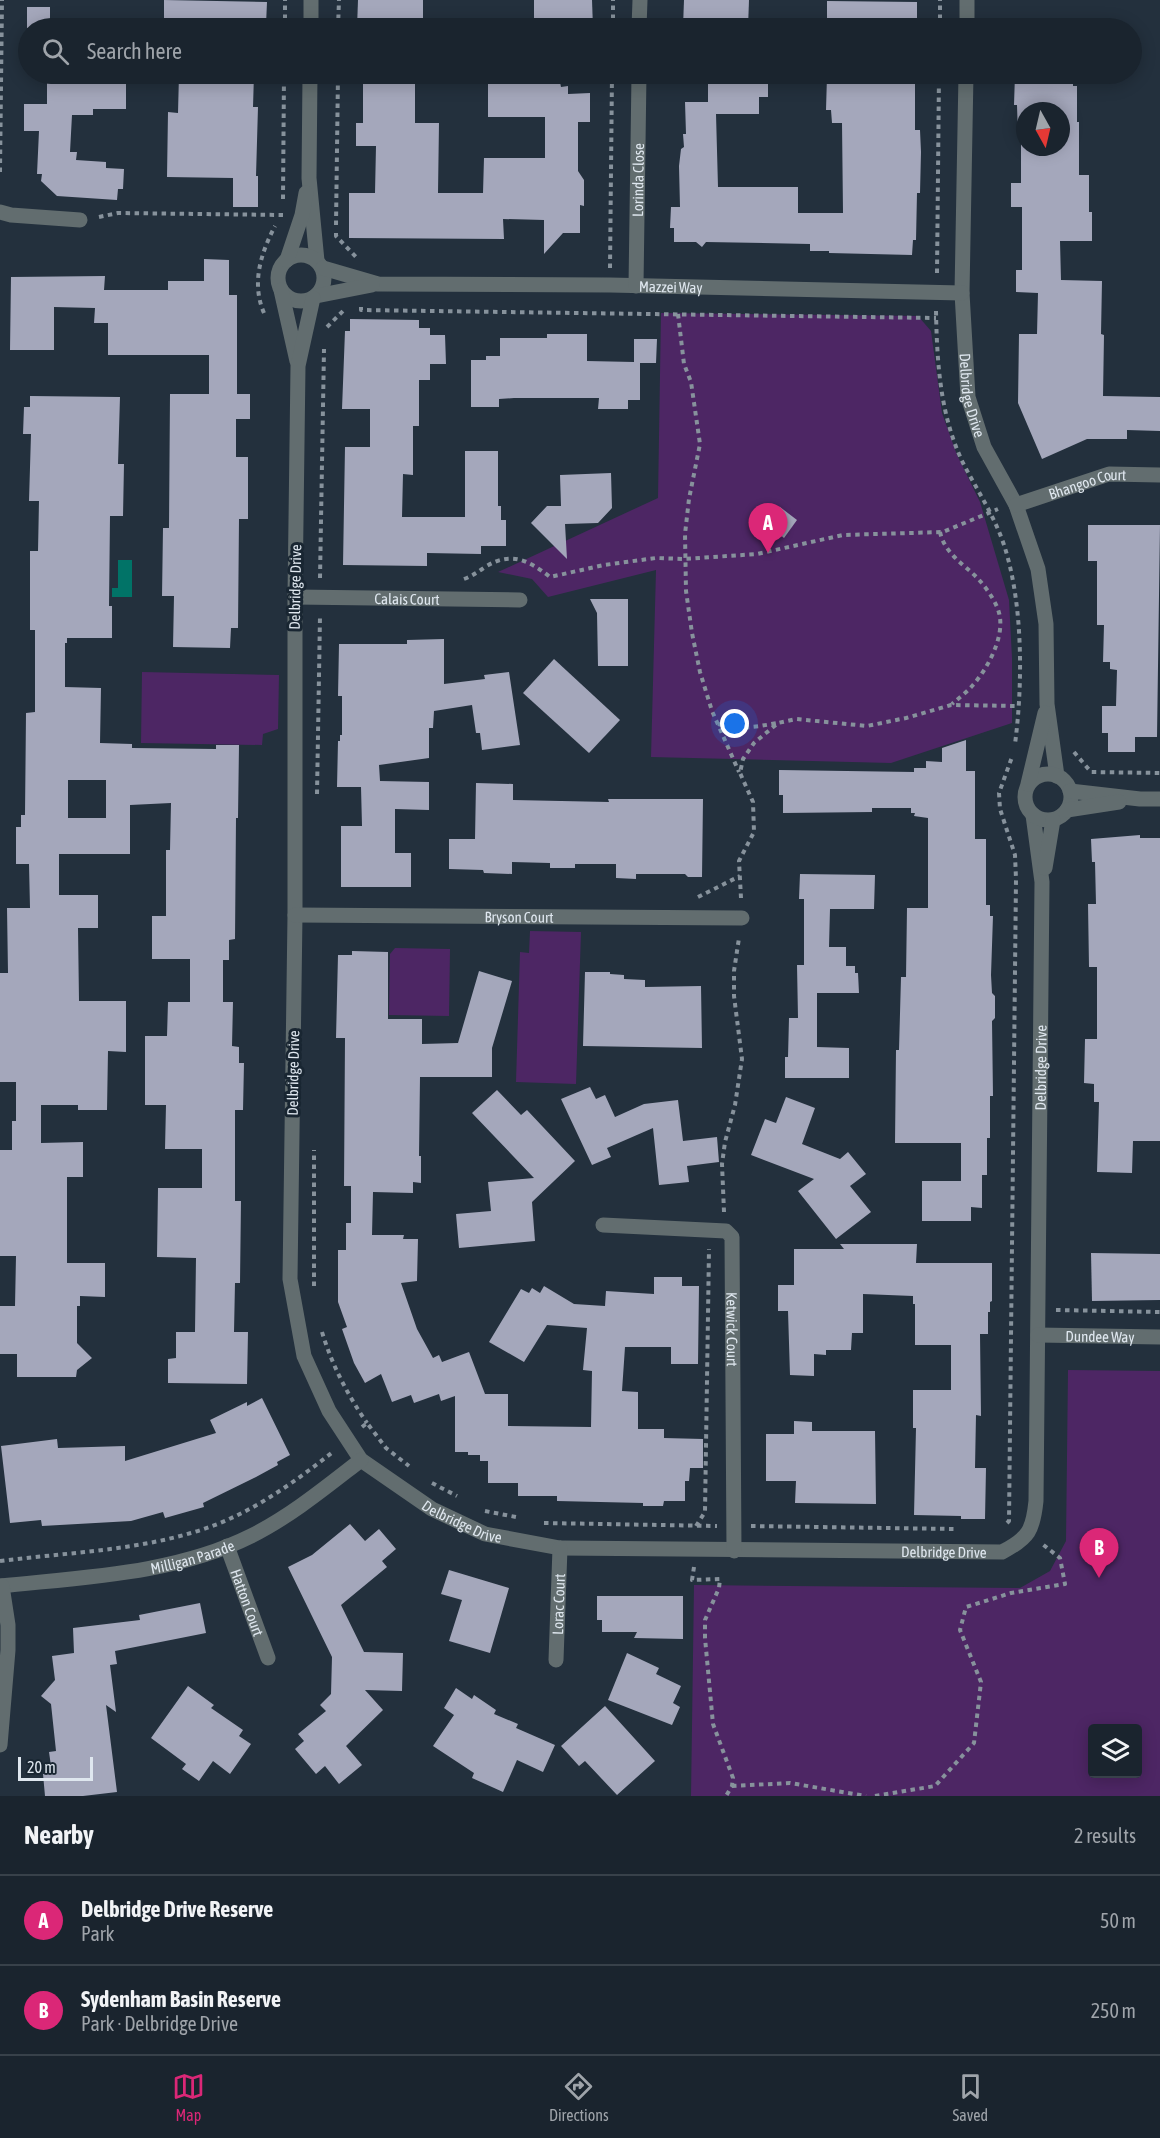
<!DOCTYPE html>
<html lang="en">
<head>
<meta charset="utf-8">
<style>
  body { margin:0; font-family:"Asap Condensed",sans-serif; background:#232c36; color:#f1f3f6 }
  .controls { position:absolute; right:18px; bottom:18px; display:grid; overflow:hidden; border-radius:6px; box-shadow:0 3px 15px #0003 }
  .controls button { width:54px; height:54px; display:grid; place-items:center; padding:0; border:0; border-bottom:2px solid #38414a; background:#1a242e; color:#f1f3f6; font:30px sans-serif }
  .compass { position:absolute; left:1016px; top:102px; width:54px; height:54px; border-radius:50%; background:#1a242e; box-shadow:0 3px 15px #0003; rotate:172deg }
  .scale { position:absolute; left:18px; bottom:15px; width:75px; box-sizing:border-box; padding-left:6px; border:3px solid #dfe7ef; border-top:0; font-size:16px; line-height:21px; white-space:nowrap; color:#dfe7ef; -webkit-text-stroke:4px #192632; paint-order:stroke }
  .you { position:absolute; left:735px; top:724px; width:21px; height:21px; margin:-15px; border:4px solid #fff; border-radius:50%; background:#1a73e8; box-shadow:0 0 0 9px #1a73e833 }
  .badge { display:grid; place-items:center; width:39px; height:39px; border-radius:50%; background:#db2777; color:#fff; font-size:20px; font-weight:700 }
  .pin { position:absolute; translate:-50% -50px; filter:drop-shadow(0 2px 3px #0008) }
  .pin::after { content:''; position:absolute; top:32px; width:21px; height:18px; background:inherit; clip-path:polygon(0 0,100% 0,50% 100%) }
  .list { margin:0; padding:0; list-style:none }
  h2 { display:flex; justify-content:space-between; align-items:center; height:78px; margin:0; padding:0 24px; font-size:26px }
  h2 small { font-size:20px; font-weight:400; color:#9fa4aa }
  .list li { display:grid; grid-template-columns:39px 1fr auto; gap:18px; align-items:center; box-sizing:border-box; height:90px; padding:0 24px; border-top:2px solid #38414a }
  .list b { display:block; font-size:22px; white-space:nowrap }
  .list p { margin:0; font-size:20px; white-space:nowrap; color:#9fa4aa }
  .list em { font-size:20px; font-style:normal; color:#9fa4aa }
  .icon { flex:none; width:33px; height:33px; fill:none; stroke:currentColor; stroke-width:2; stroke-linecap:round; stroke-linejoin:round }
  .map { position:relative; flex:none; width:1160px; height:1796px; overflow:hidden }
  .search { position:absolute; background:#1a242e; box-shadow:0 3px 15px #0003; left:18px; right:18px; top:18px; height:66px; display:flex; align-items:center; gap:15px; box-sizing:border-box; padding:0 21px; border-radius:33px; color:#9fa4aa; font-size:22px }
  .sheet { height:258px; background:#1a242e }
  nav { display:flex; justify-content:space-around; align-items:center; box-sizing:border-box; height:84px; border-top:2px solid #38414a; background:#1a242e; font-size:16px; color:#9fa4aa }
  nav a { display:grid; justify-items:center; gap:3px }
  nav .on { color:#db2777 }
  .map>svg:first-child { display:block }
</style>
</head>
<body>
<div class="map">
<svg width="1160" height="1796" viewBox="0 0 1160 1796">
  <rect width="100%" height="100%" fill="#23303d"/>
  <!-- green -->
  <g fill="#4d2664" fill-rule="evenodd">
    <polygon points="661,313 918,316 931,331 942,413 957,455 980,502 1009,600 1012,658 1012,723 891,763 651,757 656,570 548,597 532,579 498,572 658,498"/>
    <polygon points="142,672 279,675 278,729 263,734 262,745 141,743"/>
    <polygon points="530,931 581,932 576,1084 516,1082 520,952 529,953"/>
    <polygon points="395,948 450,949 449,1016 389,1015 390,954"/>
    <path d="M1068 1370 1160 1371V1796H691L694 1585 1020 1588 1050 1571 1066 1541ZM1092 1728H1138V1774H1092Z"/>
  </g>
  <!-- water -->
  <polygon fill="#017367" points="118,560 132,560 132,597 112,597 112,588 118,588"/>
  <!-- building -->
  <g fill="#a4a7bb" fill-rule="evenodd">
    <polygon points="164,0 267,2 266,25 261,24 261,28 164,28"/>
    <polygon points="358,0 423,0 423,28 357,28"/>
    <polygon points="534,0 592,0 593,28 534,28"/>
    <polygon points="684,0 749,0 748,28 683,27"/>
    <polygon points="827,1 917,2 917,28 827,28"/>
    <rect x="27" y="7" width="23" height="21"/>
    <polygon points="179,74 254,74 253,107 258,107 256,176 258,176 258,207 233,207 233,178 167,177 168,112 178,113"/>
    <polygon points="363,74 415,74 415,123 439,123 438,193 483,193 484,158 545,158 545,117 488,117 488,82 560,82 561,87 568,86 568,94 590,93 590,122 578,122 578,171 584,180 584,206 580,205 580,233 563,233 544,254 544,220 503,219 504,239 349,238 349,193 375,193 376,146 356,146 356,123 363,123"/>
    <polygon points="708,74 768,74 768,97 759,97 759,114 716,114 718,187 798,187 798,213 843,213 842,123 832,123 831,110 826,110 827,76 832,76 832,74 915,74 915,130 920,130 921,152 920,193 917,193 916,240 913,240 912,255 829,253 829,251 810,251 810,244 706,242 702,247 696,242 674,242 674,228 670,228 671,207 680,207 679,166 681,149 684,147 683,134 686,134 685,102 708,102"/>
    <path d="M1015 74H1073V86H1077V122H1079V175H1089V212H1092V241H1060L1061 280 1102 281 1101 334 1104 335 1103 396 1160 397V431L1127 430V439H1087L1042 459 1018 403 1019 334H1037L1038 293 1016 292V270H1022V207H1011V183H1021V137H1018L1017 105H1014ZM1025 111H1061V147H1025Z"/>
    <polygon points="47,81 126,82 126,109 93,109 93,115 72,115 70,152 77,152 76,160 106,162 106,168 124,169 123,189 118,189 117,200 57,196 41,181 42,174 37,174 39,131 24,131 24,104 47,104"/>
    <polygon points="204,259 229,260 229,295 237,295 237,394 250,394 250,419 236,419 236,457 248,457 248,519 239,519 238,628 231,628 230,648 173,647 174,596 162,596 163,528 169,528 170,394 209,394 209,355 108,355 108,323 94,323 95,308 54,307 54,350 10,350 11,277 105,276 104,290 168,290 168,281 204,281"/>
    <polygon points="350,319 419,320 419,328 430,328 430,335 445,335 446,364 430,364 430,380 419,380 419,426 413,426 413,475 403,474 402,517 465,517 465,451 498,451 498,506 501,506 501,520 506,520 506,546 481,546 481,554 427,553 427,566 343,565 345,447 370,447 370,409 342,409 345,331 350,331"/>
    <polygon points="547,334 587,334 587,361 634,362 634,339 657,339 656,363 640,363 640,400 628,400 628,409 598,409 599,398 514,398 499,399 499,407 471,407 471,360 486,360 486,356 500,356 500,338 547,338"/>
    <path d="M30 396 120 397 118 464H124L123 516H110L109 606H112V638H67V643H65V687L101 688 100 743 132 744V748L216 749V745H239L238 818H236L235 939 229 940V960H223V1002H233L232 1046 239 1047V1063H244L243 1110H235V1201H241L240 1283H235L234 1332H248L247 1384 168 1383V1359L176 1358V1332H195L196 1258 157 1257 158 1188H202V1149H165L166 1105H145V1036H167L168 1002H190V959H152V916H166V850H170L171 803 130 805V854H59V895H98V928H78L79 1001H126V1052L108 1051 107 1110H78V1105H41V1143L83 1142V1177H67V1263H105V1297L80 1296V1306H77V1343L92 1358 77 1370 76 1377H17V1354H0V1306H15L16 1256H0V1150H12V1121H16V1082H0V973H8L7 908H30L29 864H16V827H21V815H25L26 713 35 712V630H30V551H38L39 501H29L31 434H23L24 407H30ZM68 780H106V818H68Z"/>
    <polygon points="611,473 612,508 598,523 565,524 567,559 531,523 547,506 561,506 560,475"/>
    <polygon points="780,507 797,520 784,538 767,524"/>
    <polygon points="1088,525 1160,525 1157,737 1135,737 1135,752 1108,752 1108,733 1102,733 1102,706 1116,706 1117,670 1110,669 1110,662 1103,662 1104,625 1097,625 1097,561 1088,561"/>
    <polygon points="590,599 628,599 628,666 598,666 597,613"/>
    <polygon points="444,639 444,684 485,679 484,675 509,672 520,745 482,750 480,733 476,733 472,705 434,711 433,728 429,728 429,758 379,765 380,781 429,782 429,810 395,809 395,853 411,853 411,887 341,887 341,826 362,826 361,787 337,787 338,741 340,741 340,735 342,735 342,696 338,696 339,644 407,644 407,640"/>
    <polygon points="554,659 620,720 589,753 523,693"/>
    <polygon points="966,740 966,771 975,771 975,839 986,839 986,905 990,905 990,916 993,916 991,975 992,993 995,996 995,1018 992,1021 993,1096 990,1096 990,1138 987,1138 987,1175 982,1175 982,1208 971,1207 971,1221 922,1221 922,1181 961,1181 961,1143 895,1143 896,1050 899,1050 901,977 906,977 907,908 928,908 928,818 914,816 915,813 911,813 911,808 872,808 872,812 783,813 783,795 779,795 779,770 914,772 914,768 926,768 926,761 942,762 942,748"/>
    <polygon points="476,783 513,784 513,800 609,802 608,799 703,799 702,877 688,877 685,874 636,874 636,879 616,878 616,864 575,864 575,868 550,868 550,863 512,862 512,874 484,873 483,870 449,869 449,839 475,839"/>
    <polygon points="1140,835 1140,838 1160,838 1160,1141 1133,1141 1132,1173 1097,1172 1099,1102 1094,1102 1094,1084 1084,1083 1085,1039 1097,1039 1097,967 1089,967 1088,904 1096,904 1095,862 1092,862 1091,839"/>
    <polygon points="800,874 875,875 874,909 830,909 829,947 846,947 846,966 855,966 855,973 858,973 859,993 817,993 817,1047 849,1048 849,1078 785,1078 785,1057 788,1057 789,1018 798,1018 797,965 804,965 804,899 799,899"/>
    <polygon points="352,951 388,952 388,1019 422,1019 422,1044 458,1043 479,971 512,981 492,1048 492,1077 420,1077 419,1156 421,1156 421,1183 413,1182 413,1193 373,1192 372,1235 404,1235 403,1239 418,1239 417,1281 401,1283 417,1329 433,1358 439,1355 442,1362 469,1352 485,1394 508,1394 508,1426 591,1427 592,1371 583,1370 587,1328 547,1325 524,1362 489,1342 521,1289 529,1293 532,1288 540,1293 544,1286 574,1304 605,1306 606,1291 654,1294 654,1277 682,1277 682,1286 699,1286 698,1364 671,1364 671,1347 625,1347 622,1391 638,1392 638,1429 664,1429 664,1438 703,1439 703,1468 690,1468 689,1481 685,1481 685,1501 664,1501 663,1506 643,1506 643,1503 557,1501 557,1496 518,1496 518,1483 488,1483 488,1461 480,1461 480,1455 468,1455 468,1452 455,1452 455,1396 441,1401 439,1394 414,1403 411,1395 392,1402 381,1374 365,1383 354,1363 342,1329 347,1327 338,1302 338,1250 346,1250 346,1223 351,1223 351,1186 344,1186 345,1038 336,1038 338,955 352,955"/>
    <polygon points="585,972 610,972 610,974 624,975 624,979 645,980 645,987 701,986 702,1048 583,1046"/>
    <polygon points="590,1087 596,1099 605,1095 615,1117 644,1104 678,1100 683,1141 717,1137 719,1162 687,1166 689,1182 659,1185 653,1128 607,1148 611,1157 592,1165 561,1099"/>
    <polygon points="497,1090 521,1115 527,1110 575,1161 532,1202 535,1241 459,1248 456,1214 491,1211 488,1182 534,1178 472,1113"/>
    <polygon points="786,1097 815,1108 802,1144 840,1159 848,1152 866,1174 850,1186 871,1212 836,1239 798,1191 814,1179 751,1155 765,1119 776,1123"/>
    <polygon points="840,1244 917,1244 916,1263 992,1263 992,1301 990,1302 990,1312 988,1312 988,1334 980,1334 981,1416 976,1415 975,1468 986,1468 985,1519 961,1519 961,1516 914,1515 916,1428 913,1428 913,1390 951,1390 951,1345 915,1345 915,1304 913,1304 913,1296 863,1294 863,1333 852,1333 851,1350 826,1350 826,1355 814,1354 814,1376 790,1375 788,1311 778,1311 778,1285 794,1285 794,1249 844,1249"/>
    <polygon points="1091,1253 1160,1254 1160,1300 1092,1301"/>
    <polygon points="262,1398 290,1455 277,1462 278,1465 256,1477 203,1503 204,1507 165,1518 163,1512 131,1521 42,1526 41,1520 10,1523 1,1446 57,1439 58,1448 125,1446 125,1461 216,1433 210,1420 247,1402 247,1406"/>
    <polygon points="794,1421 812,1422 812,1431 875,1431 876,1504 795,1503 796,1481 766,1481 766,1434 794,1434"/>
    <polygon points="350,1524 365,1541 379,1529 396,1549 382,1561 387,1567 341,1605 364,1652 403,1653 402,1691 365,1690 383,1710 346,1746 362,1765 339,1784 325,1766 316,1774 295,1749 304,1741 298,1734 326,1711 320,1705 331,1694 332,1657 288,1567 312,1555"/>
    <polygon points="449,1570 509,1588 490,1653 449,1641 462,1600 441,1594"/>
    <polygon points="597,1596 683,1596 683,1639 634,1638 637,1632 602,1632 602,1620 597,1620"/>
    <polygon points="200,1603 206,1633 115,1651 117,1664 110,1665 116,1712 106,1705 117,1792 83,1796 45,1796 43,1774 47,1774 46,1767 51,1766 49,1752 56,1751 51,1704 41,1696 55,1680 52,1656 74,1653 73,1628 140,1620 139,1615"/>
    <polygon points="627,1653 659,1668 656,1674 681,1686 673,1703 680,1707 672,1725 608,1700"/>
    <polygon points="188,1686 214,1705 211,1708 243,1730 239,1736 251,1744 230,1774 213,1761 199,1781 182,1769 186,1764 151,1738"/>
    <polygon points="456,1688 472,1699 474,1695 496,1710 494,1714 518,1724 516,1728 555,1745 543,1772 517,1760 503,1792 472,1778 474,1773 433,1746 454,1715 444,1708"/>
    <polygon points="605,1706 655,1761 617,1795 585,1761 579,1766 561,1746"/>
  </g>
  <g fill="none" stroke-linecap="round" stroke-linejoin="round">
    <!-- path -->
    <g stroke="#87929c" stroke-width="4" stroke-dasharray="4.5 4.5" stroke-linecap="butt">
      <polyline points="285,28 285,0"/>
      <polyline points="338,28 339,0"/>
      <polyline points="613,28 613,0"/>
      <polyline points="940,28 940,0"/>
      <polyline points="0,172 2,0"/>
      <polyline points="283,199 284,74"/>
      <polyline points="99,217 118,213 283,215"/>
      <polyline points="336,225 338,74"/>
      <polyline points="336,233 336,236 356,257"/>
      <polyline points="610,268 612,74"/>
      <polyline points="937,273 939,74"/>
      <polyline points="361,307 361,310 936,318"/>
      <path d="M936 311C937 363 940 415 963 463 977 490 994 515 1004 545 1023 603 1023 683 1015 744"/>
      <path d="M264 313C251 283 261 253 275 226"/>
      <polyline points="678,314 684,364 691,382 700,444 689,499 685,534 686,591 692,633 700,672 712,711 739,772"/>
      <polyline points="327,327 343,311"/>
      <path d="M940 532C945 555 966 565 980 581 988 590 999 606 1000 618 1003 640 987 669 973 685 967 692 959 698 952 704"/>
      <polyline points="320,578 324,349"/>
      <path d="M464 579C472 576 478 572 485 567 511 551 528 560 550 577L604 565 656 558 684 559 757 554 843 535 943 532 998 509"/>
      <path d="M718 724C739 730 756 727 777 723"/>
      <polyline points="1074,752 1091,772 1160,773"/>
      <polyline points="317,794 320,616"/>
      <polyline points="698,897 740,876"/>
      <polyline points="741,898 739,861 754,832 753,802 740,773 743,759 754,743 778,723 796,719 867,726 906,718 951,705 1018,706"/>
      <polyline points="724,1212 722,1164 725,1142 735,1105 742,1059 734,996 734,971 739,938"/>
      <polyline points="314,1286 314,1150"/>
      <polyline points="1056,1310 1160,1312"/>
      <path d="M322 1332C332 1365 347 1394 367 1423"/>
      <polyline points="362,1427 367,1423 386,1448 409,1466"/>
      <polyline points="432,1483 457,1496"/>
      <polyline points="485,1511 516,1517"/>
      <polyline points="544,1523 717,1526"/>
      <polyline points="1007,1523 1009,1521 1016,879 1015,855 1000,809 999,793 1012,757"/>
      <polyline points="696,1526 705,1512 709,1249"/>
      <polyline points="751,1526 954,1529"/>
      <path d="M0 1561C63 1553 130 1551 191 1533 245 1518 291 1485 334 1451"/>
      <polyline points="694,1567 692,1580 720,1579 719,1588 705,1620 705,1638 713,1724 733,1778 732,1786 726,1796"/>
      <polyline points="732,1786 790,1783 866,1796"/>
      <polyline points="875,1796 935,1786 974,1743 981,1682 960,1630 966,1607 1011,1593 1065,1584 1060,1558 1041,1543"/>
    </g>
    <!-- minor -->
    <g stroke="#626d6f" stroke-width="15">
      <polyline points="311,28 311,0"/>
      <polyline points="639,28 640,0"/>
      <polyline points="967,28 967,0"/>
      <polyline points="310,74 309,178 317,261"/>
      <path id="s1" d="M966 74 962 293 968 397 984 447 1016 505 1038 569 1046 624 1047 704 1057 776"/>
      <polyline points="0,212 11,215 80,220"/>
      <circle cx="301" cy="278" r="23"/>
      <polyline points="287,260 302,215 306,193"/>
      <path id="s2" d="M323 268 378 284 610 285 962 293"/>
      <path id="s3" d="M636 286 639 74"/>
      <polyline points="281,290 297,361"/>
      <polyline points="316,296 372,285"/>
      <path id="s4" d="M313 298 298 366 295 597V915L290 1279 304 1356 329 1411 361 1460 432 1509 485 1534 560 1548 1002 1552C1029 1538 1033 1530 1036 1501L1042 882 1033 815"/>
      <path id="s5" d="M1016 505 1109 474 1160 475"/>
      <path id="s6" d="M295 597 520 600"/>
      <circle cx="1048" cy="797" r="23"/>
      <polyline points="1028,784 1045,713"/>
      <polyline points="1070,791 1140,799 1160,799"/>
      <polyline points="1067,810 1119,802"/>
      <polyline points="1045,868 1053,820"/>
      <path id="s7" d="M295 915 742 918"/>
      <path id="s8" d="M603 1225 726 1231 732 1237 734 1551"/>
      <path id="s9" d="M1038 1335 1160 1337"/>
      <path id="s10" d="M227 1546 268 1658"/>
      <path id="s11" d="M0 1586C84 1577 175 1574 251 1536 291 1516 326 1487 361 1460"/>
      <path id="s12" d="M556 1660 560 1548"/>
      <polyline points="0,1745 8,1650 8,1625 2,1586"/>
    </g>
  </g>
  <g text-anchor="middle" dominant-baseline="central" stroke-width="6" stroke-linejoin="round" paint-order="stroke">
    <!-- street labels -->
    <g font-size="15" fill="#dfe7ef" stroke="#192632">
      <text stroke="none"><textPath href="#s3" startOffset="106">Lorinda Close</textPath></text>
      <text stroke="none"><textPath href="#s2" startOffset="350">Mazzei Way</textPath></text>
      <text stroke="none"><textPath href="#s1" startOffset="322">Delbridge Drive</textPath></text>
      <text stroke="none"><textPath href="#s5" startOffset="75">Bhangoo Court</textPath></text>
      <text transform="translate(295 587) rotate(-89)">Delbridge Drive</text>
      <text stroke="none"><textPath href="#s6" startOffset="112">Calais Court</textPath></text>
      <text stroke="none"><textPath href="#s7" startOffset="224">Bryson Court</textPath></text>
      <text stroke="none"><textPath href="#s4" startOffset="2342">Delbridge Drive</textPath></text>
      <text transform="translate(293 1073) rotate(-89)">Delbridge Drive</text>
      <text stroke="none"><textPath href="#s8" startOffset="224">Ketwick Court</textPath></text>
      <text stroke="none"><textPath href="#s9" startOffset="62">Dundee Way</textPath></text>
      <text stroke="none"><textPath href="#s4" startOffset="1299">Delbridge Drive</textPath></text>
      <text stroke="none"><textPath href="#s4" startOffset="1785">Delbridge Drive</textPath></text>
      <text stroke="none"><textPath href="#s11" startOffset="195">Milligan Parade</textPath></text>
      <text stroke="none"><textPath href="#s10" startOffset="60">Hatton Court</textPath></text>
      <text stroke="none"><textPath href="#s12" startOffset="56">Lorac Court</textPath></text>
    </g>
  </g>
</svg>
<div class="controls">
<button><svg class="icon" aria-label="layers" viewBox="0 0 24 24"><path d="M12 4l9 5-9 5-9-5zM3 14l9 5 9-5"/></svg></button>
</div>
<svg class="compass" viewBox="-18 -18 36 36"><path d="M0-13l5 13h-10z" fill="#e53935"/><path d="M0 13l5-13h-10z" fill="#9fa4aa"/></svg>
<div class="scale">20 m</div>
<div class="you"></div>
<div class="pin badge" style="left:768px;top:553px">A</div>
<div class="pin badge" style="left:1099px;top:1578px">B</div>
<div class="search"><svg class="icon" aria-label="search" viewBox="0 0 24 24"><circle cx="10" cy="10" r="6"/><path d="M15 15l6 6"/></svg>Search here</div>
</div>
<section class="sheet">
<h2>Nearby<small>2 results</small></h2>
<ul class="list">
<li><span class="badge">A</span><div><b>Delbridge Drive Reserve</b><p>Park</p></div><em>50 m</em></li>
<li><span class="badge">B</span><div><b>Sydenham Basin Reserve</b><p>Park · Delbridge Drive</p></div><em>250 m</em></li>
</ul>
</section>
<nav>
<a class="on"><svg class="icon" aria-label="map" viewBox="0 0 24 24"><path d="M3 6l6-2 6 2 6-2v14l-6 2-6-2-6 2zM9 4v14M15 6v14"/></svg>Map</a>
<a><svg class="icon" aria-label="directions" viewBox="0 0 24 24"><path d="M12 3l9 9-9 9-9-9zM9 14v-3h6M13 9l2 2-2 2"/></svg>Directions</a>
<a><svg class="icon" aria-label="saved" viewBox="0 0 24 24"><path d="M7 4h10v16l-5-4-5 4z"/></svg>Saved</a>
</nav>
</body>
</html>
